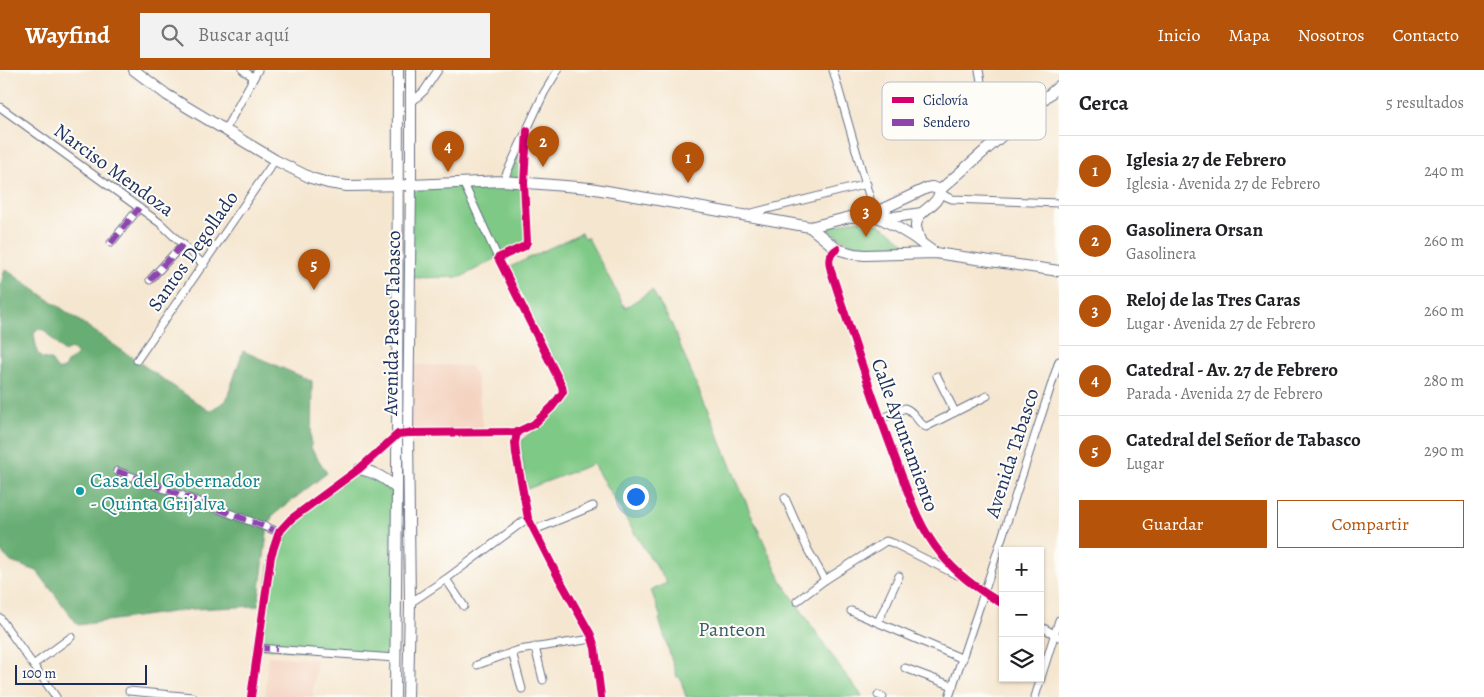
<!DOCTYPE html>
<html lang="es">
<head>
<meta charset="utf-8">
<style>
  body { margin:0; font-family:Alegreya,serif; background:#f2f2f2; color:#202124 }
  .controls { position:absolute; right:15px; bottom:15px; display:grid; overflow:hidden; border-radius:0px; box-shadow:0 1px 4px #0004 }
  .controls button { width:45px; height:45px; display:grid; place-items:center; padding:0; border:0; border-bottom:1px solid #e0e0e0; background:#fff; color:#202124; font:25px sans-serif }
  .scale { position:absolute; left:15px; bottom:12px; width:132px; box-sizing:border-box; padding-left:5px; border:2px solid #1b2f5e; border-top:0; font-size:14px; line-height:18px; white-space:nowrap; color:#1b2f5e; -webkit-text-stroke:4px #fdfcf7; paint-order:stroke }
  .you { position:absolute; left:635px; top:426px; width:18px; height:18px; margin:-12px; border:4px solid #fff; border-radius:50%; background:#1a73e8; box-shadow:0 0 0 8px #1a73e833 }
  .badge { display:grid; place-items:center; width:32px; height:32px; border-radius:50%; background:#b45309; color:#fff; font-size:16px; font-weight:700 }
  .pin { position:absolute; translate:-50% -41px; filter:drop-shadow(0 1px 2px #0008) }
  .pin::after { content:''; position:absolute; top:26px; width:18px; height:15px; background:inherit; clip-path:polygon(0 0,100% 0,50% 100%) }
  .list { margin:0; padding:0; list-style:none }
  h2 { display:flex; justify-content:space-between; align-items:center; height:65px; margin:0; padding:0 20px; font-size:21px }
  h2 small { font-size:16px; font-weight:400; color:#757577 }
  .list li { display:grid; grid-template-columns:32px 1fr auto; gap:15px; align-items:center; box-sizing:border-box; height:70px; padding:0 20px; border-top:1px solid #e0e0e0 }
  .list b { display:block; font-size:19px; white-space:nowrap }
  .list p { margin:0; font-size:16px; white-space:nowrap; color:#757577 }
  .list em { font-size:16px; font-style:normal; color:#757577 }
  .actions { display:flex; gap:10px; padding:15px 20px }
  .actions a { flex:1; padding:11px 0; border:1px solid #b45309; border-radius:0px; text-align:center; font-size:18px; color:#b45309 }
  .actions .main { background:#b45309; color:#fff }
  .icon { flex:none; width:28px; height:28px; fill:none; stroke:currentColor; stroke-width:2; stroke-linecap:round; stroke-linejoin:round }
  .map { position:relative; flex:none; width:1059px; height:627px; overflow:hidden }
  header { display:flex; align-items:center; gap:30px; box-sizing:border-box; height:70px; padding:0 25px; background:#b45309; color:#fff }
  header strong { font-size:24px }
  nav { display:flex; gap:28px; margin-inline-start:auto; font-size:18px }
  .search { width:350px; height:45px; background:#f2f2f2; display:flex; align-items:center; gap:12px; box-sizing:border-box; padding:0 18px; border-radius:0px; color:#757577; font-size:19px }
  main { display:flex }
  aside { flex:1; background:#fff }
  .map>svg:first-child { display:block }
</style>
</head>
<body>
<header>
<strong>Wayfind</strong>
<div class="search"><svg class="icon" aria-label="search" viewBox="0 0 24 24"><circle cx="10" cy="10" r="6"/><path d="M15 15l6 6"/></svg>Buscar aquí</div>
<nav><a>Inicio</a><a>Mapa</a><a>Nosotros</a><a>Contacto</a></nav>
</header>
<main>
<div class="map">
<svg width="1059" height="627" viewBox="0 0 1059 627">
  <rect width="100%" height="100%" fill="#fdfcf7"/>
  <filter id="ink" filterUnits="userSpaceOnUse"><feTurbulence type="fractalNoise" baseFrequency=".02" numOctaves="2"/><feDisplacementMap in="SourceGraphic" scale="10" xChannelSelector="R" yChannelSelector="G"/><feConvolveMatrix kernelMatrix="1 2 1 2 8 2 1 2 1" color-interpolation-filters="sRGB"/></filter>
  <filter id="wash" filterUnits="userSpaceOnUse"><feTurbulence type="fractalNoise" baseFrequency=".0096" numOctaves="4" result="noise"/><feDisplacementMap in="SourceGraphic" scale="20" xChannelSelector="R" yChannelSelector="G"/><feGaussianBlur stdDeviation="1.12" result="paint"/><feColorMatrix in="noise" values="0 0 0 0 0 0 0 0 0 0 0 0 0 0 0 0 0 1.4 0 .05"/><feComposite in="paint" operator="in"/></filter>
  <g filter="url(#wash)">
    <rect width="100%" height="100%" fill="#f5e6cf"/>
    <!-- built -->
    <g fill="#f4d3c0">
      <polygon points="410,295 469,296 471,297 477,310 484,361 409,362"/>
      <polygon points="268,586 317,590 312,627 265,627"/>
    </g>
    <!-- green -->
    <g fill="#7fc986" stroke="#4d7c72">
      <polygon points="527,62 527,172 461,207 410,208 411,115 503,111"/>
      <path d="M864 150C881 153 894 163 906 175 888 175 868 179 850 173 842 170 834 164 826 159L850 151Z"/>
      <polygon points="581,163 584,168 588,168 625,238 652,220 672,255 684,285 751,444 782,512 839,596 863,627 686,627 680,607 677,607 659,549 661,548 651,520 667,513 638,469 593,394 527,419 520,374 522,370 573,326 506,199"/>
      <polygon points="359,399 397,419 395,588 257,578 271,486 279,462"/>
    </g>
    <!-- forest -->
    <path fill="#67ad73" stroke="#416e68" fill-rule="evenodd" d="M5 199 209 341 226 331 243 281 312 311 311 378 327 403 272 446 267 463 258 536 194 539 78 555 37 501 11 492 0 481V217ZM37 259 44 260 64 282 71 279 77 285 67 293 64 299 58 300 51 290 41 288 37 282 34 264Z"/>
  </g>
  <g filter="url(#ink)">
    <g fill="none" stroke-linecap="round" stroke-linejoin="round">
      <!-- street casing -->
      <g stroke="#676f86" stroke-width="9">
        <g id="street">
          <polyline points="243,0 253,7"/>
          <polyline points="833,0 874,143"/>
          <polyline points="979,0 992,75"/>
          <polyline points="411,33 424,21 438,0"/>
          <polyline points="0,37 160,153 204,195"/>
          <polyline points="225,60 258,0"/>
          <polyline points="503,111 544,23 558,0"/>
          <polyline points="463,112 498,188"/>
          <polyline points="940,120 945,126 952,129 1059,133"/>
          <polyline points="748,144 867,114"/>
          <polyline points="111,173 139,138"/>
          <path d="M837 179C828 185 828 191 831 201 851 263 871 324 894 385 907 419 917 455 941 484 958 506 980 521 1003 534"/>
          <polyline points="150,210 183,174"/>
          <polyline points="137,290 275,90"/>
          <polyline points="937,306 955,342"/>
          <path d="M881 349 905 338C915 341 917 353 926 357L987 326"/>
          <polyline points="517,362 515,373 516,384 528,448 556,503 591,565 595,578 601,627"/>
          <polyline points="117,401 279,462"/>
          <polyline points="785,428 808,480 825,510"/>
          <polyline points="534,460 593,436"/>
          <polyline points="446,509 464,536"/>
          <polyline points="797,531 825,510 886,471 893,473 957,505"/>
          <polyline points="410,533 446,509 528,448"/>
          <polyline points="851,541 963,589"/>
          <polyline points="0,548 56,627"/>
          <polyline points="878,552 899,506"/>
          <polyline points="1040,556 1059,567"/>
          <polyline points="535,577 543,610"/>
          <polyline points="257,578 395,588"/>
          <polyline points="512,582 522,619"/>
          <polyline points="33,595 71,567"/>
          <polyline points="477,595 519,580 592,569"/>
          <polyline points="905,598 953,616"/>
          <polyline points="129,621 193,627"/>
          <polyline points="878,625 883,627"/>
          <polyline points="251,627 271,486 279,462 291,449 359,399 398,364 408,363 517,362 534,354 552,337 563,322 562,316 498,188 525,176 527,172 524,113 527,61"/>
          <polyline points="949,627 984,523 1059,291"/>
          <polyline points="1035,627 1059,550"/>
        </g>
      </g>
      <!-- secondary casing -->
      <g stroke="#676f86" stroke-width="12">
        <g id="secondary">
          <polyline points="134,0 167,25 275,90 311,108 328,113 347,116 411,115 503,111 590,118 810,157 850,147 870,145 880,148 895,156 913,167 935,183"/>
          <polyline points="940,120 1059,16"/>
          <polyline points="870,145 927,118 932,117 940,120"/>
          <polyline points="881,145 894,147 922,143"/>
          <polyline points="810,157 837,179 854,184 865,185 935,183 1059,201"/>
          <path d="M921 173C919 168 917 162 916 157 915 139 939 138 940 120"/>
          <path d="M359 399C375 402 385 408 397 419"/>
          <polyline points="395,627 397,419 398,0"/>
          <polyline points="408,627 410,533 408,363 411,115 411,0"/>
        </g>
      </g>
      <!-- street -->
      <use href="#street" stroke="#fff" stroke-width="7"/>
      <!-- secondary -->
      <use href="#secondary" stroke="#fff" stroke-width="10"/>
      <!-- quiet -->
      <g stroke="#8e44ad" stroke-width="6" stroke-dasharray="12 6" stroke-linecap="butt">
        <polyline points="111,173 139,138"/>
        <polyline points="150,210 183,174"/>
        <polyline points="117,401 279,462"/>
        <polyline points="257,578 277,579"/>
      </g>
      <!-- cycleway casing -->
      <g stroke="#fdfcf7" stroke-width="11">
        <g id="cycleway">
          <path d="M837 179C828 185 828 191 831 201 851 263 871 324 894 385 907 419 917 455 941 484 958 506 980 521 1003 534"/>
          <polyline points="517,362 515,373 516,384 528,448 556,503 591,565 595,578 601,627"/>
          <polyline points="251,627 271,486 279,462 291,449 359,399 398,364 408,363 517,362 534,354 552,337 563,322 562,316 498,188 525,176 527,172 524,113 527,61"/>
        </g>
      </g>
      <!-- cycleway -->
      <use href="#cycleway" stroke="#d6006c" stroke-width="8"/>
    </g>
  </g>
  <!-- markers -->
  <circle fill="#0f9aa8" stroke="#fdfcf7" stroke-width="2" cx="80" cy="421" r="5"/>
  <g text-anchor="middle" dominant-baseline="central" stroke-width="4" stroke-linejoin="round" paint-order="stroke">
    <!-- street labels -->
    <g font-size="20" fill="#1b2f5e" stroke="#fdfcf7">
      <text transform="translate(114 100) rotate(36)">Narciso Mendoza</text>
      <text transform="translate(193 181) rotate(-55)">Santos Degollado</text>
      <text transform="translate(392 253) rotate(-89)">Avenida Paseo Tabasco</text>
      <text transform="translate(905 365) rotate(70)">Calle Ayuntamiento</text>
      <text transform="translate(1012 383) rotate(-72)">Avenida Tabasco</text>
    </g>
    <!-- culture labels -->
    <g font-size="20" fill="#0d838f" stroke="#fdfcf7" text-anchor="start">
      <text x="90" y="410">Casa del Gobernador<tspan x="90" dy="23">- Quinta Grijalva</tspan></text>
    </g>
    <!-- park labels -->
    <g font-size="20" fill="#395d6a" stroke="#fdfcf7">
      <text x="732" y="559">Panteon</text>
    </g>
  </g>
  <!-- legend -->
  <rect x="882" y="12" width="164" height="58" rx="8" fill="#fdfcf7" stroke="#b9bec9" stroke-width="1"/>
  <rect x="892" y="27" width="22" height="6" fill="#d6006c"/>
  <rect x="892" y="49" width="22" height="7" fill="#8e44ad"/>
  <g font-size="14" fill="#1b2f5e">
    <text x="923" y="35">Ciclovía</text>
    <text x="923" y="57">Sendero</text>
  </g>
</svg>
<div class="controls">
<button>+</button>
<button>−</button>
<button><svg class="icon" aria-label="layers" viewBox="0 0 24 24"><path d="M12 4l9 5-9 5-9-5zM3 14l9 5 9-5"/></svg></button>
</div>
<div class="scale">100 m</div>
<div class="you"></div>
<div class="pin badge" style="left:688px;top:113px">1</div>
<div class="pin badge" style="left:543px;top:97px">2</div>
<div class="pin badge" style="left:866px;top:167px">3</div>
<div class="pin badge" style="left:448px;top:102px">4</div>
<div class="pin badge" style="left:314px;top:220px">5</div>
</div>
<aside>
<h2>Cerca<small>5 resultados</small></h2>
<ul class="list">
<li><span class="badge">1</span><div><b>Iglesia 27 de Febrero</b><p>Iglesia · Avenida 27 de Febrero</p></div><em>240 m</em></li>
<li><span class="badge">2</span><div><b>Gasolinera Orsan</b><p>Gasolinera</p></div><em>260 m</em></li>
<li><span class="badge">3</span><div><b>Reloj de las Tres Caras</b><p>Lugar · Avenida 27 de Febrero</p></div><em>260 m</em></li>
<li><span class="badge">4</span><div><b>Catedral - Av. 27 de Febrero</b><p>Parada · Avenida 27 de Febrero</p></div><em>280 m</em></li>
<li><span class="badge">5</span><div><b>Catedral del Señor de Tabasco</b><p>Lugar</p></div><em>290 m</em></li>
</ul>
<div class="actions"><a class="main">Guardar</a><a>Compartir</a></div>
</aside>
</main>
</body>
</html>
